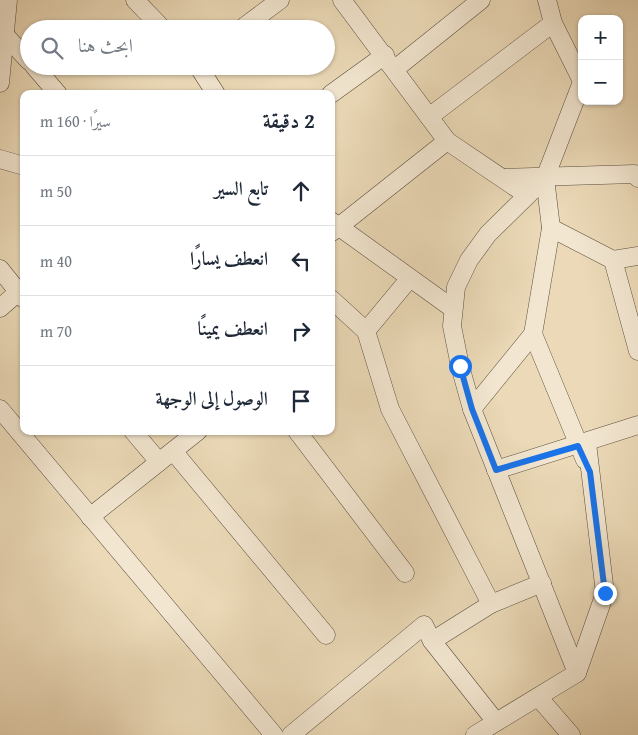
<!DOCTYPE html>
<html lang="ar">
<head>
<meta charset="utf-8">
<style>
  body { margin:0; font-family:"Gentium Book Plus",Amiri,serif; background:#f2f2f3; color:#1f2937; direction:rtl }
  .controls { position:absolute; right:15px; top:15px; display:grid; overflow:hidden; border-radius:10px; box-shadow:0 1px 4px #0004 }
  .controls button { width:45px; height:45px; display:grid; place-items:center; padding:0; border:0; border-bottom:1px solid #e0e1e3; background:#fff; color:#1f2937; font:25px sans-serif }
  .stop { position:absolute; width:15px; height:15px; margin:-11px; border:4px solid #1a73e8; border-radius:50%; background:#fff }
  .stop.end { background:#1a73e8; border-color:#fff; box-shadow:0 1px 5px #0008 }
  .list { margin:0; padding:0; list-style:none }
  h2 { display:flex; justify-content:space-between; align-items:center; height:65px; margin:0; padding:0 20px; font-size:21px }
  h2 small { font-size:16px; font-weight:400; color:#747a83 }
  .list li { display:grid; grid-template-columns:32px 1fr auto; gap:15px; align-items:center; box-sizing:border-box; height:70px; padding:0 20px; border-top:1px solid #e0e1e3 }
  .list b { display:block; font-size:19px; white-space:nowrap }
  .list em { font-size:16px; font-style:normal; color:#747a83 }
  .icon { flex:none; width:28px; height:28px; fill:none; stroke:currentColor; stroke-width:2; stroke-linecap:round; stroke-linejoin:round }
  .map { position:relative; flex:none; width:638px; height:735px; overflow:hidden; direction:ltr }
  .search { position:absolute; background:#fff; box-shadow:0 1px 4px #0004; left:20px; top:20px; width:315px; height:55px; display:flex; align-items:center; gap:12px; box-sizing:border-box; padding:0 18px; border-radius:28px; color:#747a83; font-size:19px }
  .panel { position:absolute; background:#fff; box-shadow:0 1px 4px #0004; left:20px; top:90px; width:315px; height:345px; border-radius:10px; direction:rtl }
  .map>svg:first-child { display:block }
</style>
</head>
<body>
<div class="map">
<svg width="638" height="735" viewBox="0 0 638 735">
  <rect width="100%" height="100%" fill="#ebd9b7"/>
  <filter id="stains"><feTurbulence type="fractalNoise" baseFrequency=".004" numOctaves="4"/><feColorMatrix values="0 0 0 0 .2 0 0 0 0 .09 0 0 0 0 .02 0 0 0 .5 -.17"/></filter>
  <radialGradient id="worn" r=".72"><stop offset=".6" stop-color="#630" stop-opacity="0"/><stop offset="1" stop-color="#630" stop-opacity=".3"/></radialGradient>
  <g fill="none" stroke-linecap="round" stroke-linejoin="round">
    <!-- minor casing -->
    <g stroke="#594e3f" stroke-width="19">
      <g id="minor">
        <polyline points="135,0 163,29"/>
        <polyline points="342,0 447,141 527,195"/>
        <polyline points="547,0 553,23 582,81"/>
        <polyline points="241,29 280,0"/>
        <polyline points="4,34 29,61"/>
        <polyline points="34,66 58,94"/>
        <polyline points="198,66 216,94"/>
        <polyline points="395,69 481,0"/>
        <polyline points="0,83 8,0"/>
        <polyline points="331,94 385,55"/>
        <polyline points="429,117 553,23"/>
        <polyline points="0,159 24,166"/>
        <polyline points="503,178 635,174 638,178"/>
        <polyline points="331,221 452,308"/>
        <polyline points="551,228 613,260 638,351"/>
        <polyline points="332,232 447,141"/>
        <polyline points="613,260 638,256"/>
        <polyline points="0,269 24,299"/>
        <polyline points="331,299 366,331 410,278"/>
        <polyline points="0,308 24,287"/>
        <polyline points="366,331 390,409 491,604"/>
        <polyline points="533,334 585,460"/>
        <polyline points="0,409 274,735"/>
        <polyline points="472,409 533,334 551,228 545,178"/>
        <polyline points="133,431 159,462"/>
        <polyline points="297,431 405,573"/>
        <polyline points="173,451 326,635"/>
        <polyline points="496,470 638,425"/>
        <polyline points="90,517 198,431"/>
        <polyline points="432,641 491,604 542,583"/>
        <polyline points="577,673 472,409 460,366 452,326 456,287 469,260 488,234 545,178 582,82"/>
        <polyline points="539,698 571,735"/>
        <polyline points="291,735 424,625 432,641 496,722"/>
        <polyline points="475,735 577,673 605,593 587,443"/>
      </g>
    </g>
    <!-- minor -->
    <use href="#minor" stroke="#f2e6d0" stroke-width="18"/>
  </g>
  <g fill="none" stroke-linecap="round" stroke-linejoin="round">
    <!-- route -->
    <polyline stroke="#1a73e8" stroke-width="6" points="460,366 472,409 496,470 578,446 590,472 605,593"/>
  </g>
  <rect width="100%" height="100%" filter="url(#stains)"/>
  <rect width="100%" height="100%" fill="url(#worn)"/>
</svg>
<div class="controls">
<button>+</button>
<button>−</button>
</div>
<div class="stop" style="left:460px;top:366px"></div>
<div class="stop end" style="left:605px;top:593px"></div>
<div class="search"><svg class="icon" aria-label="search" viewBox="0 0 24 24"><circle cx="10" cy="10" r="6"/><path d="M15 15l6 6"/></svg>ابحث هنا</div>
<section class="panel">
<h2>2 دقيقة<small>سيرًا · 160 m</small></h2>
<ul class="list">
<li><svg class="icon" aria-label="ahead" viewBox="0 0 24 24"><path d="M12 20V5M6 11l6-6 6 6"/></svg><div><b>تابع السير</b></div><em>50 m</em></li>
<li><svg class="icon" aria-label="left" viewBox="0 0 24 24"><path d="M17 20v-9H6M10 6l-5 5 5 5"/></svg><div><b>انعطف يسارًا</b></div><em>40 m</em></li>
<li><svg class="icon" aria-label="right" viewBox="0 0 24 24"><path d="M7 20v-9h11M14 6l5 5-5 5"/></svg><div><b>انعطف يمينًا</b></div><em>70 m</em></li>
<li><svg class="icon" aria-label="arrive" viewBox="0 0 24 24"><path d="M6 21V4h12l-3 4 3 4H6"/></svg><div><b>الوصول إلى الوجهة</b></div></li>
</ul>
</section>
</div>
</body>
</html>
